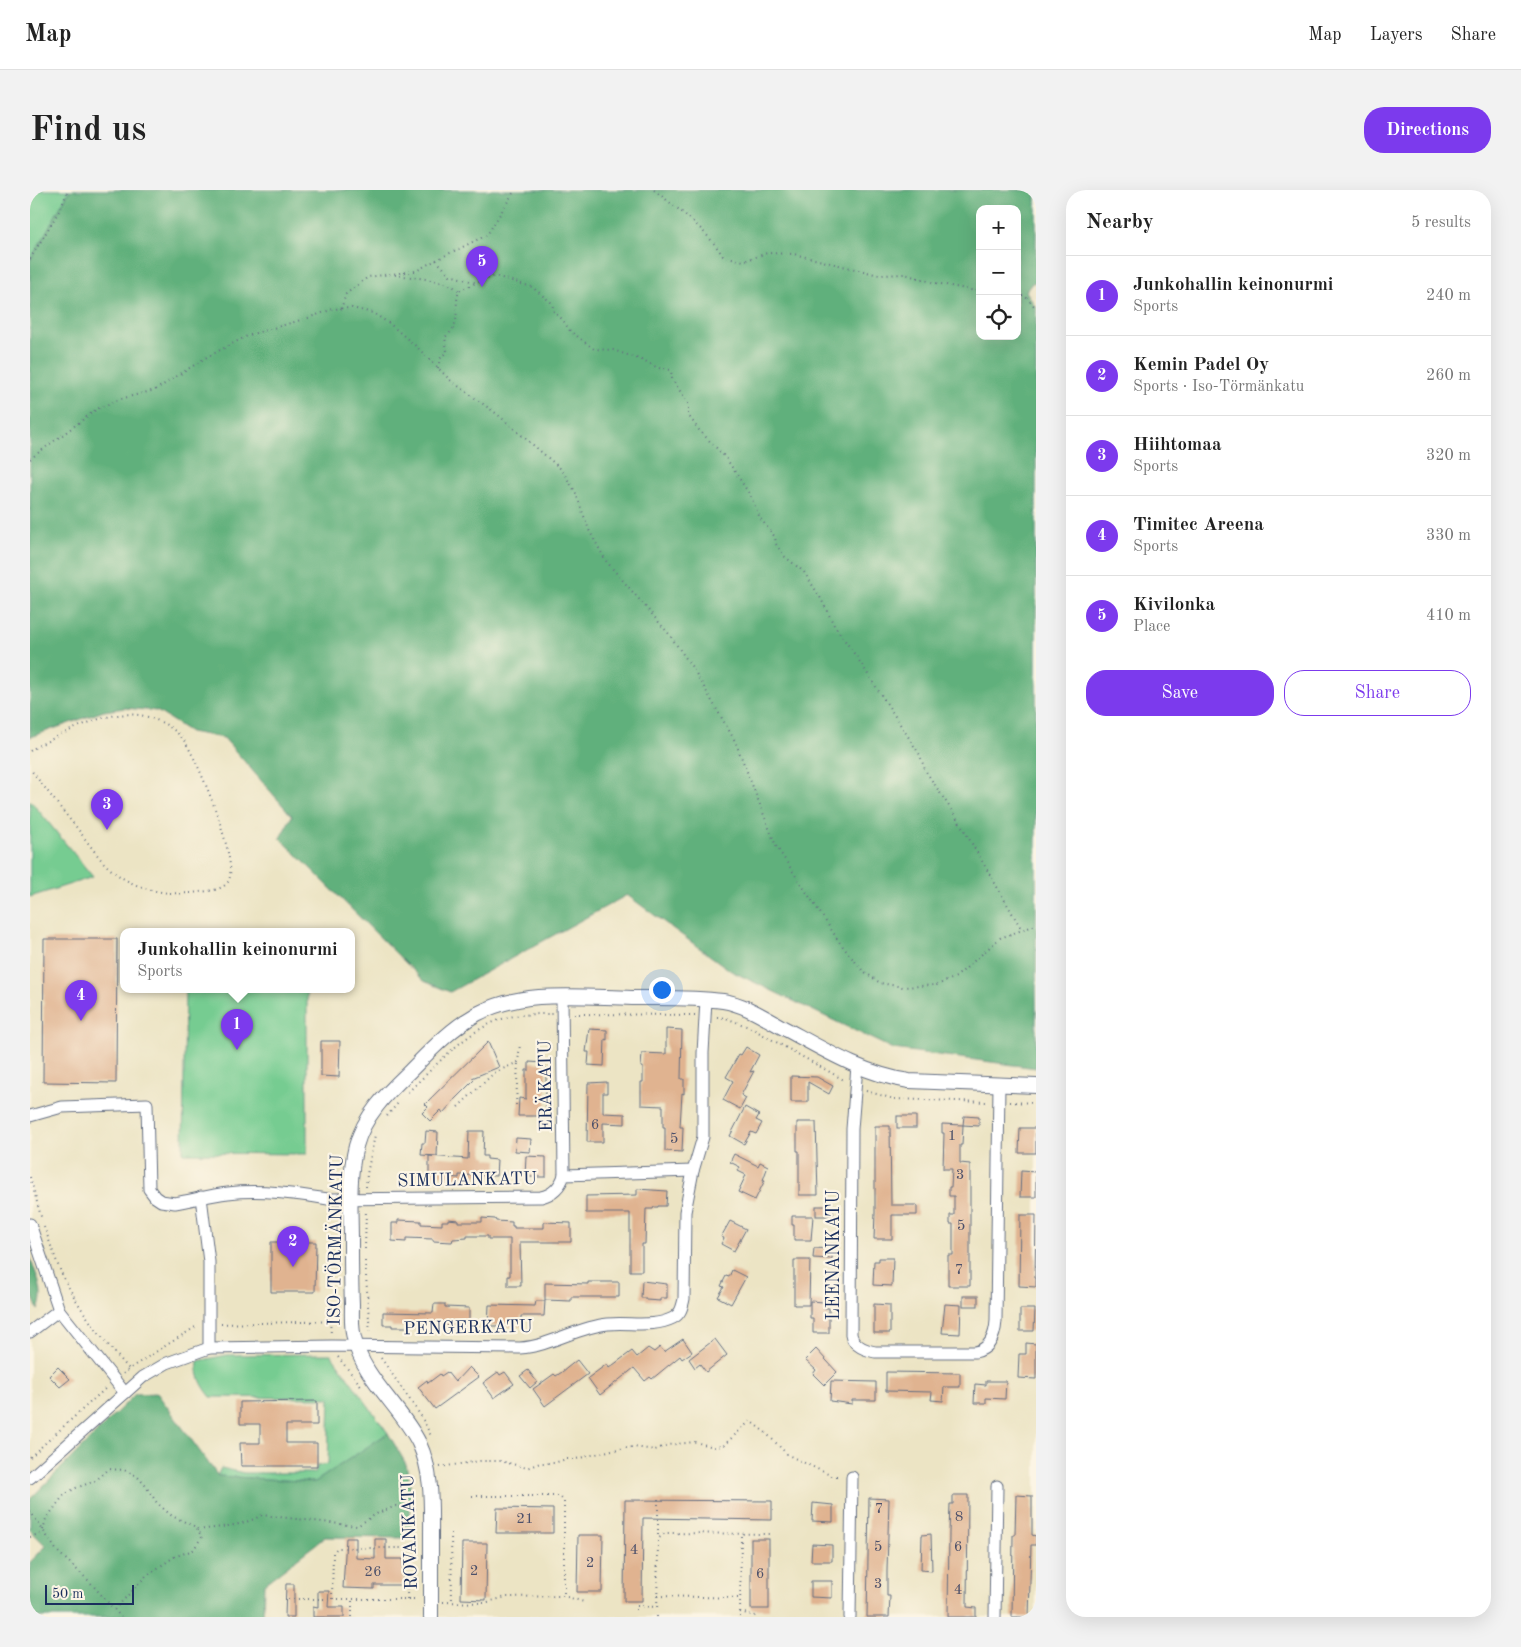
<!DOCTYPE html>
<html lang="en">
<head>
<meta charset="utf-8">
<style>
  body { margin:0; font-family:"Old Standard TT",serif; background:#f2f2f2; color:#222 }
  .controls { position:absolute; right:15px; top:15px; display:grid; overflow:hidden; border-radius:10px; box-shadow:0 5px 20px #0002 }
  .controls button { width:45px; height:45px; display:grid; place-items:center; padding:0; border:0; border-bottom:1px solid #e0e0e0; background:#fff; color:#222; font:25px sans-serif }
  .scale { position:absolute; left:15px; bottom:12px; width:89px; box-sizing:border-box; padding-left:5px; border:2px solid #1b2f5e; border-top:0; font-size:14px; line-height:18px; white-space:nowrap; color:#1b2f5e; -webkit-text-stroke:4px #fcf5e5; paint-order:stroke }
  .you { position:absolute; left:631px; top:799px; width:18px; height:18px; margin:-12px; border:4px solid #fff; border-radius:50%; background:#1a73e8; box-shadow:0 0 0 8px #1a73e833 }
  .badge { display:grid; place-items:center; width:32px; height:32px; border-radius:50%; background:#7c3aed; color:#fff; font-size:16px; font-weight:700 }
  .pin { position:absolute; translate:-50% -41px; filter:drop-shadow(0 1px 2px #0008) }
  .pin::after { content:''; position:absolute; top:26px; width:18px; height:15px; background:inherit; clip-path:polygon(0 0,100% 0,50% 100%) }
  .popup { position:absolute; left:90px; top:738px; width:235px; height:65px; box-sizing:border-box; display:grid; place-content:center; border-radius:10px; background:#fff; filter:drop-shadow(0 1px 4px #0005); font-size:16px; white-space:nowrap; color:#767676 }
  .popup b { font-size:19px; color:#222 }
  .popup::after { content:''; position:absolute; left:50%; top:100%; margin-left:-10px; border:10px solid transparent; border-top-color:#fff }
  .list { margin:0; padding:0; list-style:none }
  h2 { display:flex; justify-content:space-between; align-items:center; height:65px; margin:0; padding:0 20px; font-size:21px }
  h2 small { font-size:16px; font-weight:400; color:#767676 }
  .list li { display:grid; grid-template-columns:32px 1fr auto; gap:15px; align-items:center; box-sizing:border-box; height:80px; padding:0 20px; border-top:1px solid #e0e0e0 }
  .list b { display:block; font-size:19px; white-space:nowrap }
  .list p { margin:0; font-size:16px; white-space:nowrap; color:#767676 }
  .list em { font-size:16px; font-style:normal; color:#767676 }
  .actions { display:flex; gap:10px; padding:15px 20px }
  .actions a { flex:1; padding:11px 0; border:1px solid #7c3aed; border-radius:20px; text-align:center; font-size:18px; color:#7c3aed }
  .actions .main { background:#7c3aed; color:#fff }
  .icon { flex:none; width:28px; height:28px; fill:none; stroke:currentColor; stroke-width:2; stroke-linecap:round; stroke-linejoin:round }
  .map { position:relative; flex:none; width:1006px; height:1427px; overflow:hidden; border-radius:20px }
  header { display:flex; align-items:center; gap:30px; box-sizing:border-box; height:70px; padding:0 25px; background:#fff; border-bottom:1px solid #e0e0e0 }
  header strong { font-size:24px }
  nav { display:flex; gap:28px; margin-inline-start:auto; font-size:18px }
  .intro { display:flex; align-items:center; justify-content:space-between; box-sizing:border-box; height:120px; padding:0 30px }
  h1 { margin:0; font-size:35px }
  .button { padding:12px 22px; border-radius:20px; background:#7c3aed; color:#fff; font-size:18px; font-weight:700 }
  main { display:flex; gap:30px; padding:0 30px }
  aside { flex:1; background:#fff; border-radius:20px; box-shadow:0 5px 20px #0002 }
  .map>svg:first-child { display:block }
</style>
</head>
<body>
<header>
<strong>Map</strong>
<nav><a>Map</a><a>Layers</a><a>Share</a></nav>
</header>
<div class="intro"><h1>Find us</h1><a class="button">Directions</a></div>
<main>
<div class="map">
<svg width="1006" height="1427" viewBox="0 0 1006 1427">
  <rect width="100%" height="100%" fill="#fcf5e5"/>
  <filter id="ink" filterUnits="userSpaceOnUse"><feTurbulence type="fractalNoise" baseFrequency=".02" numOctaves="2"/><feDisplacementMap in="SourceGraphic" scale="10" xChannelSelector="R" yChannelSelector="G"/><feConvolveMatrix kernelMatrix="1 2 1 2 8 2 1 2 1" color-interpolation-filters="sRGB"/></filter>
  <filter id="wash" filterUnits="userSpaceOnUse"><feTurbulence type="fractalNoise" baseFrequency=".0096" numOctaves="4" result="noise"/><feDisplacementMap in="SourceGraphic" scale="20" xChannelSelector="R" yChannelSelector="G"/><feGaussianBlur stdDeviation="1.12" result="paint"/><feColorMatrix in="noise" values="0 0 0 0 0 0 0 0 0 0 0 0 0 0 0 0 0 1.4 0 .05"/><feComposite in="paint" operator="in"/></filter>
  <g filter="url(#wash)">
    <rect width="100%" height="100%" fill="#ece4c4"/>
    <!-- green -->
    <g fill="#76cc91" stroke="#487e78">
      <polygon points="0,0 40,0 0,71"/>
      <polygon points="0,610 63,687 0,707"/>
      <polygon points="155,799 277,799 277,964 153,963"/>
      <path d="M301 1164 358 1243 285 1292 187 1286 191 1278 214 1283H285L287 1276 298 1274 300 1208 181 1207C172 1196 166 1185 168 1171L197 1165Z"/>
    </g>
    <!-- forest -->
    <g fill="#60b07b" stroke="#3e706c" fill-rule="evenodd">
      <path d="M40 0H1006V92L1002 93 996 101 1006 118V878L863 859 701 781 597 705 420 802 394 791 250 648 262 626 194 548 160 542 127 521 95 518 74 521 0 547V71ZM950 19H987V146H950Z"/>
      <path d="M0 1067C6 1085 16 1102 8 1120L0 1100Z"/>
      <polygon points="127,1203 188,1286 285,1292 358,1243 376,1274 380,1293 381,1348 295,1347 234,1394 233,1427 0,1427 0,1372 16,1356 0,1340 0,1309 105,1204"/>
    </g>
    <g id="blocks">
      <!-- building -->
      <g fill="#e0b390">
        <polygon points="14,749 87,749 86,893 13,892"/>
        <polygon points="559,839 577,840 577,850 575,849 574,876 558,875 559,862 556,862"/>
        <polygon points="636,839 652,840 651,889 654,889 654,904 652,903 650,937 653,937 652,962 635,961 635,937 633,937 633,916 611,915 611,892 613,892 613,877 611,877 612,863 636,864"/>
        <polygon points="291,851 310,851 309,887 291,886"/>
        <polygon points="458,852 469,877 442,888 444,890 425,909 422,913 413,923 411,920 400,931 392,923 398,917 395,914"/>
        <polygon points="716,857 729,865 720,882 724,881 711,905 716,908 710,919 693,910 703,891 696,887 709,864 711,865"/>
        <polygon points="499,872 514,873 514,878 516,878 516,923 513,923 513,926 488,926 489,908 496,909 496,880 499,880"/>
        <polygon points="761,886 787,887 803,896 799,904 778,892 778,912 761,912"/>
        <polygon points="577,892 577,903 573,903 573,923 595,924 595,934 573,933 573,952 557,952 558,893"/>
        <polygon points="715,917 729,925 726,930 732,933 726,944 721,942 714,954 700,946"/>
        <rect x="867" y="926" width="19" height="12"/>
        <polygon points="934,926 949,927 949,936 933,935"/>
        <polygon points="767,932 786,932 788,1005 769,1005 769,961 767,961"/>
        <polygon points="912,934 933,935 932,955 930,955 930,973 940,974 940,1096 918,1096 918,1065 923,1065 923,1034 920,1034 920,1025 924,1025 924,1006 919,1006 919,997 921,997 922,979 913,979 914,943 912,943"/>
        <polygon points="845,936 860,936 861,1015 887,1015 887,1025 862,1025 862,1049 844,1049 845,1023"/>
        <polygon points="990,938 1006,938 1006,963 989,963"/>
        <polygon points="396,941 408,942 407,966 391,965 392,953 395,953"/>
        <polygon points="439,941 454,941 453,966 457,966 457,969 467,970 466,986 429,985 429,988 418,987 418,985 399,985 399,966 438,969"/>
        <polygon points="486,948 501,949 500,962 485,961"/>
        <polygon points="704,964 728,976 730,972 738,976 733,990 735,990 725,1010 708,1002 716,985 708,981 710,977 700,972"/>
        <polygon points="496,966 516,967 516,987 495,987"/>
        <polygon points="991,981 1006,982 1006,1007 990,1007"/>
        <polygon points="607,999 637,1001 636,1016 628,1016 628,1017 624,1017 623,1019 616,1019 615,1054 612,1054 612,1081 600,1081 600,1023 556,1023 556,1006 607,1005"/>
        <rect x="786" y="1016" width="17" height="10"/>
        <polygon points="990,1025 1006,1025 1005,1088 1006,1088 1006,1097 989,1096"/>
        <polygon points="762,1026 783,1026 781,1050 764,1050 764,1035 762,1035"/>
        <polygon points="452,1028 465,1029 466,1031 482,1032 482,1036 484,1036 484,1038 514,1038 514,1032 541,1033 541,1052 490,1052 491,1096 478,1096 478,1086 480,1086 480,1049 458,1049 458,1046 437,1046 437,1048 423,1049 422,1052 403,1051 403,1049 376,1048 376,1052 362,1051 362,1033 368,1033 368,1030 391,1031 391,1034 412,1035 412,1031 418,1031 418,1029 428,1030 428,1032 452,1032"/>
        <polygon points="700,1031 716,1039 704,1061 691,1054 694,1048 691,1047"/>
        <polygon points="241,1052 286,1052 285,1102 241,1102"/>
        <polygon points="784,1058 802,1059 802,1069 783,1068"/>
        <polygon points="849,1068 863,1068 862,1096 843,1095 844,1071 849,1071"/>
        <polygon points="764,1070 780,1070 779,1115 764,1115"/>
        <polygon points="702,1080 716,1087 701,1114 688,1107 694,1097 691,1096 696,1086 699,1087"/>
        <polygon points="612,1091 637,1094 637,1108 630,1108 630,1111 616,1110 616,1108 611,1108"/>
        <polygon points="558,1092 589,1092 589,1107 541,1107 541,1111 515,1110 515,1093 558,1094"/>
        <rect x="933" y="1106" width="15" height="10"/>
        <polygon points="506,1111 515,1111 514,1126 491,1126 491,1136 458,1136 459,1115 505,1116"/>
        <polygon points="780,1111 794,1112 794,1118 799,1118 799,1143 783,1143 783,1128 780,1128"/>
        <polygon points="404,1114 415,1114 415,1117 439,1118 439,1136 414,1136 414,1132 387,1132 387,1135 379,1135 379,1137 362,1137 362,1135 353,1135 353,1122 403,1123"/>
        <polygon points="844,1114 860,1115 860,1143 844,1143"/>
        <polygon points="915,1114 931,1115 930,1144 912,1143"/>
        <polygon points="990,1119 1005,1119 1004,1141 990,1141"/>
        <polygon points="653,1149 662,1162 652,1169 650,1166 622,1189 620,1187 615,1191 604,1178 570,1205 558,1188 577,1174 579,1178 602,1161 607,1167 618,1158 624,1162 630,1157 634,1162"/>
        <polygon points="685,1149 697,1165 676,1182 670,1174 665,1178 659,1169"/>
        <polygon points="996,1153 1006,1154 1006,1189 988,1188 989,1164 996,1164"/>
        <polygon points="786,1159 807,1182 794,1195 783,1184 786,1180 775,1170"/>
        <polygon points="547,1170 558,1184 515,1216 503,1199 524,1184 526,1186 532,1182"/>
        <polygon points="28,1177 40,1189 30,1197 19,1186"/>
        <polygon points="439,1177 449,1187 405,1219 388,1197 397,1190 398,1193 410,1184 411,1186 417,1182 425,1192"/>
        <polygon points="498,1180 507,1192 500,1198 490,1186"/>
        <polygon points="468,1182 470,1185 475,1182 484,1194 464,1208 453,1193"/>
        <polygon points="856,1182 930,1183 930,1197 914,1197 913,1211 901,1210 902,1202 856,1201"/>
        <polygon points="801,1191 846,1192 846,1210 822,1210 822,1214 800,1211"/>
        <polygon points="956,1191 976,1191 975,1209 956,1208 956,1213 944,1213 945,1194 956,1195"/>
        <polygon points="287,1211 287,1235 256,1235 256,1253 287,1253 287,1276 211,1276 210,1253 230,1253 230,1234 210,1234 210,1212"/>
        <polygon points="923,1305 938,1305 937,1417 946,1418 946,1427 918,1427 919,1343 920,1314 923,1314"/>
        <polygon points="986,1305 1002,1306 1002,1345 1006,1346 1006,1355 1001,1355 999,1427 982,1427 983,1345 985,1345"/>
        <polygon points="839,1308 859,1309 857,1381 857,1406 860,1406 859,1427 837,1427"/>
        <polygon points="595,1310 742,1311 742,1330 613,1328 612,1411 594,1411"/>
        <polygon points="783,1313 803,1315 803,1332 782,1331"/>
        <polygon points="467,1318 523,1319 523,1343 466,1343"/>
        <polygon points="901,1344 902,1381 891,1380 892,1345"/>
        <polygon points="548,1345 573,1345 572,1402 547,1402"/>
        <polygon points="316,1348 326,1348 326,1368 345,1369 345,1349 356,1349 356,1369 373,1369 373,1395 344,1395 344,1399 313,1398"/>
        <rect x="721" y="1349" width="18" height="70"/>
        <polygon points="432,1353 457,1353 456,1410 431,1409"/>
        <polygon points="782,1354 802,1355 802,1371 781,1371"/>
        <polygon points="781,1391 802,1391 802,1408 781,1407"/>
        <polygon points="256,1394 264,1394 264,1427 255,1427"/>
        <polygon points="288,1401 299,1401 298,1417 314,1417 314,1427 283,1427 283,1416 288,1417"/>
      </g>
    </g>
  </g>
  <g filter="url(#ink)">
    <use href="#blocks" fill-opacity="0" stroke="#646e82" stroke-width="1"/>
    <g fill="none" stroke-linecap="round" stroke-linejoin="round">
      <!-- minor casing -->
      <g stroke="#646e82" stroke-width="13">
        <g id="minor">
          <polyline points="532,807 534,985"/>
          <path d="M827 876 822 939 821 1144C823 1156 835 1160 845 1162H945C960 1159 965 1146 966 1131L969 894"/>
          <path d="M0 926 32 917 117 914 119 999 125 1007 131 1011 145 1013C163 1010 180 1005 198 1003 231 999 266 1004 298 1009L511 1007C522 1005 531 996 534 985L663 981"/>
          <polyline points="171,1007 179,1072 179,1158"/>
          <polyline points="0,1034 29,1120 95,1203"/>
          <polyline points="0,1142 29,1120"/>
          <path d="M0 1288 113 1187 137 1173 179 1158 302 1156 490 1158C521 1156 547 1137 578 1134 600 1132 623 1138 643 1128 651 1124 652 1117 654 1109L655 1022 663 981 673 947V863L676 810"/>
          <polyline points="820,1427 822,1287"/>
          <polyline points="965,1427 967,1296"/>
        </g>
      </g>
      <!-- tertiary casing -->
      <g stroke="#646e82" stroke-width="16">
        <path id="tertiary" d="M401 1427C401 1401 401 1374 401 1348 401 1316 403 1283 389 1253 372 1218 332 1187 324 1148 321 1137 322 1125 322 1114 321 1093 321 1073 321 1052 321 1021 318 987 326 956 334 926 356 904 378 883 399 862 420 839 447 824 493 799 551 807 602 808 632 808 663 807 693 811 713 814 732 826 750 836 791 858 832 884 879 891L1006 896"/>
      </g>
      <!-- path -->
      <g stroke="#646e82" stroke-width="2" stroke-dasharray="1 4" stroke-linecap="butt">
        <path d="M624 0C649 20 675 38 693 66L714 71 737 63 764 64 849 85 875 84 901 92 950 102"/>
        <polyline points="0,69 31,18 38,0"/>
        <polyline points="406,70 457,45 485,0"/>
        <path d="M365 85C380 87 420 90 429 101"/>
        <polyline points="987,106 995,106 1006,118"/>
        <polyline points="311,119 316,104 338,87 386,81 406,70 420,85 447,93 465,86 502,97 522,113 524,122 533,130 540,141 564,159 583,160 615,171 628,178 641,180 642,189 658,213 658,225 669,240 696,268 720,305 730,328 745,347 746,354 754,366 774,382 790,407 804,435 828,469 890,565 895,580 930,633 992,740"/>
        <path d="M408 178 410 169 417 161 415 147C433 134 423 118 429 101L446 93"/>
        <polyline points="0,269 67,219 90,209 125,200 177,167 219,145 278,128 303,119 322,118 343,123 360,134 388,158 420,190 467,224 531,279 545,301 559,340 576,371 639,444 664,480 705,551 746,656 810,753 832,780 850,793 873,797 907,795 926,787 970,748 1006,735"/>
        <path d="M0 561 7 556C41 541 80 516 118 527 131 531 144 538 153 549 168 569 208 668 199 690 195 700 178 701 169 702 135 707 100 699 75 674 65 663 56 650 47 638 31 619 16 599 0 579"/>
        <polyline points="544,824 665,825"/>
        <polyline points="687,827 696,828 721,838 814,890"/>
        <polyline points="836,901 864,909 958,912"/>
        <path d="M378 902C406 876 435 841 472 829 488 824 505 824 522 824"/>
        <polyline points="980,912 1006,913"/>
        <polyline points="486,915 488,872"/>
        <polyline points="428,917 464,883 488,872 490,854"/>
        <polyline points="357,926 368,913"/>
        <polyline points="0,987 12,1030"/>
        <polyline points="336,997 337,984 345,945"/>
        <path d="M14 1037C20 1052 25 1069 32 1084 49 1120 73 1150 99 1179"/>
        <polyline points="335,1059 336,1019"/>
        <polyline points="335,1071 340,1144"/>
        <polyline points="300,1131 301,1144"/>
        <polyline points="191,1134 309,1131"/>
        <polyline points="308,1167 333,1198"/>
        <polyline points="351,1168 391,1226 401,1246"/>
        <polyline points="93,1184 105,1175 167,1136"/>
        <polyline points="0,1267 76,1198"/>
        <polyline points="410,1277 450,1271 471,1271 497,1278 510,1273 524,1273 536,1269 546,1269 582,1260 604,1257 625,1260 637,1255 665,1252 684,1257 693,1256 720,1231 736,1243 758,1265 802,1286 810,1286"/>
        <polyline points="442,1306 529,1306 534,1311 534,1406"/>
        <polyline points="628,1309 628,1349"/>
        <polyline points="0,1321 27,1361 59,1391 91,1427"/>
        <polyline points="13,1340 16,1329 34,1305 46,1298 65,1291 79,1279 94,1280 107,1286 115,1295 127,1313 142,1326 166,1337 172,1347 163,1360 144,1367 116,1386 85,1419"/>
        <path d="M168 1340C190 1337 213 1336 232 1325L327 1336 348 1323 366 1316 381 1319H388"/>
        <polyline points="421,1343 422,1412"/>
        <polyline points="0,1347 14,1342"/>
        <polyline points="627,1406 710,1408"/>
        <polyline points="258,1409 388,1409"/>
        <polyline points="302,1409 303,1363 307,1358 388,1358"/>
        <polyline points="377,1409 378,1359"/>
        <polyline points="413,1412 454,1413 476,1407 534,1406 554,1412"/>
        <polyline points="606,1420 606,1416 627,1417"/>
        <polyline points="710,1422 729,1427"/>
        <polyline points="322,1427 322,1409"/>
        <polyline points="627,1427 628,1349 635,1343 740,1344"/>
        <polyline points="710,1427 711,1344"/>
      </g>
      <!-- minor -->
      <use href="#minor" stroke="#fff" stroke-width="11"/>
      <!-- tertiary -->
      <use href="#tertiary" stroke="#fff" stroke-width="14"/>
    </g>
  </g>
  <g text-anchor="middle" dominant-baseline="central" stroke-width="4.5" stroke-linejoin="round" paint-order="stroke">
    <!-- number labels -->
    <g font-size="15" fill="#4c506a">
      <text x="565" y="935">6</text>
      <text x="922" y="946">1</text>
      <text x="644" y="949">5</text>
      <text x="930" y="985">3</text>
      <text x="931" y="1036">5</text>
      <text x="929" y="1080">7</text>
      <text x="849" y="1319">7</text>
      <text x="929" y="1327">8</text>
      <text x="495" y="1329">21</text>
      <text x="848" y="1357">5</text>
      <text x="928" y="1357">6</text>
      <text x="604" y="1360">4</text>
      <text x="560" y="1373">2</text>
      <text x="444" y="1381">2</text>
      <text x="343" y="1382">26</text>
      <text x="730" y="1384">6</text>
      <text x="848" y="1394">3</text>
      <text x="928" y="1400">4</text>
    </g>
    <!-- street labels -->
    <g font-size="18" fill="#1b2f5e" stroke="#fcf5e5">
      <text transform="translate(516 896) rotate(-91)">ERÄKATU</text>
      <text transform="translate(437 990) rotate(-1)">SIMULANKATU</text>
      <text transform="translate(306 1050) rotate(-89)">ISO-TÖRMÄNKATU</text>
      <text transform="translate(804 1065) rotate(-90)">LEENANKATU</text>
      <text transform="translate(438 1138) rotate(-1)">PENGERKATU</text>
      <text transform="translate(380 1342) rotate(-92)">ROVANKATU</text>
    </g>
  </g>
</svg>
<div class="controls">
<button>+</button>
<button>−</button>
<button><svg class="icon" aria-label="locate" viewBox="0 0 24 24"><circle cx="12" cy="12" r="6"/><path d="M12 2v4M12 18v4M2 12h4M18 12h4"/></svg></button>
</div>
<div class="scale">50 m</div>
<div class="you"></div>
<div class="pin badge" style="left:207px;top:860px">1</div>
<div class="popup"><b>Junkohallin keinonurmi</b>Sports</div>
<div class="pin badge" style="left:263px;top:1077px">2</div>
<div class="pin badge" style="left:77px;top:640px">3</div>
<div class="pin badge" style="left:51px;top:831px">4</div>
<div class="pin badge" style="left:452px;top:97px">5</div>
</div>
<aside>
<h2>Nearby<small>5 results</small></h2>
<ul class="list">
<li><span class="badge">1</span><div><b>Junkohallin keinonurmi</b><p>Sports</p></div><em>240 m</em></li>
<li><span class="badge">2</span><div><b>Kemin Padel Oy</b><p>Sports · Iso-Törmänkatu</p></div><em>260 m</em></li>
<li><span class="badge">3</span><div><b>Hiihtomaa</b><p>Sports</p></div><em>320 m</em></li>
<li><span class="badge">4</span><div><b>Timitec Areena</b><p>Sports</p></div><em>330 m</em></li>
<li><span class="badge">5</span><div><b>Kivilonka</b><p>Place</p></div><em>410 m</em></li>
</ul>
<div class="actions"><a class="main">Save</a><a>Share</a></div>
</aside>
</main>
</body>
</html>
